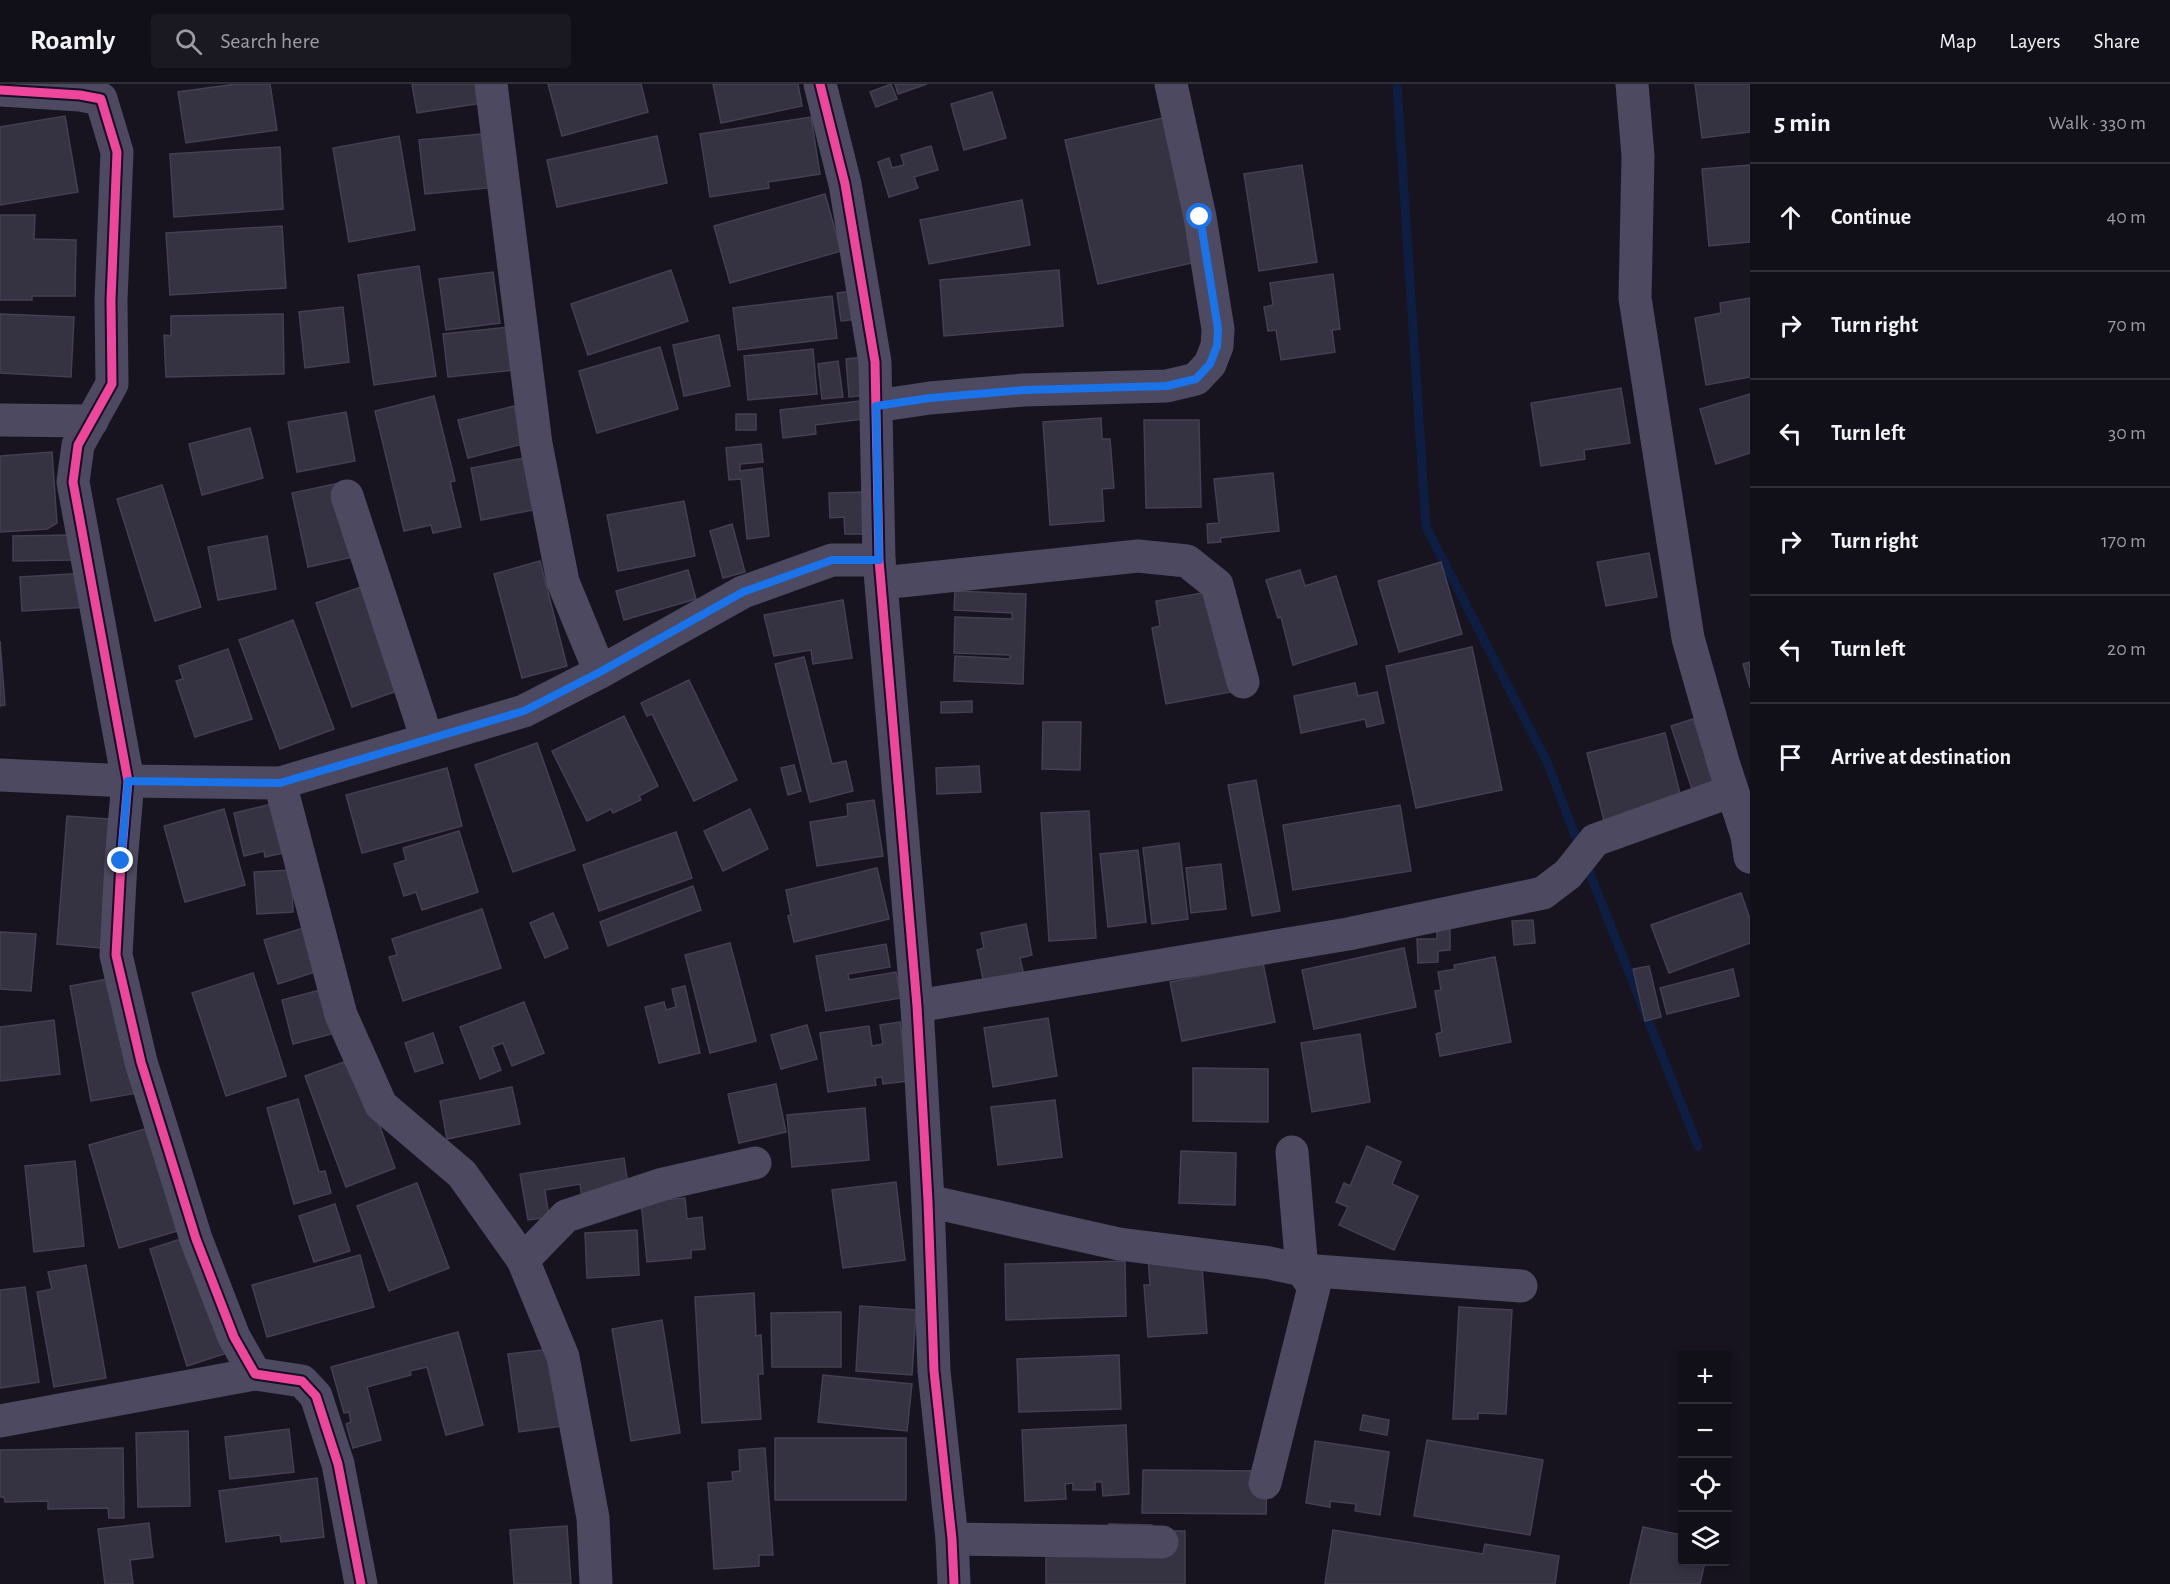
<!DOCTYPE html>
<html lang="en">
<head>
<meta charset="utf-8">
<style>
  body { margin:0; font-family:"Alegreya Sans",sans-serif; background:#1a1821; color:#f1f3f6 }
  .controls { position:absolute; right:18px; bottom:18px; display:grid; overflow:hidden; border-radius:6px; box-shadow:0 3px 9px #0003 }
  .controls button { width:54px; height:54px; display:grid; place-items:center; padding:0; border:0; border-bottom:2px solid #302f37; background:#110f18; color:#f1f3f6; font:30px sans-serif }
  .stop { position:absolute; width:18px; height:18px; margin:-14px; border:4px solid #1a73e8; border-radius:50%; background:#fff }
  .stop.end { background:#1a73e8; border-color:#fff; box-shadow:0 2px 6px #0008 }
  .list { margin:0; padding:0; list-style:none }
  h2 { display:flex; justify-content:space-between; align-items:center; height:78px; margin:0; padding:0 24px; font-size:26px }
  h2 small { font-size:20px; font-weight:400; color:#9c9ca2 }
  .list li { display:grid; grid-template-columns:39px 1fr auto; gap:18px; align-items:center; box-sizing:border-box; height:108px; padding:0 24px; border-top:2px solid #302f37 }
  .list b { display:block; font-size:22px; white-space:nowrap }
  .list em { font-size:20px; font-style:normal; color:#9c9ca2 }
  .icon { flex:none; width:33px; height:33px; fill:none; stroke:currentColor; stroke-width:2; stroke-linecap:round; stroke-linejoin:round }
  .map { position:relative; flex:none; width:1750px; height:1500px; overflow:hidden }
  header { display:flex; align-items:center; gap:36px; box-sizing:border-box; height:84px; padding:0 30px; background:#110f18; border-bottom:2px solid #302f37 }
  header strong { font-size:28px }
  nav { display:flex; gap:33px; margin-inline-start:auto; font-size:21px }
  .search { width:420px; height:54px; background:#1a1821; display:flex; align-items:center; gap:15px; box-sizing:border-box; padding:0 21px; border-radius:6px; color:#9c9ca2; font-size:22px }
  main { display:flex }
  aside { flex:1; background:#110f18 }
  .map>svg:first-child { display:block }
</style>
</head>
<body>
<header>
<strong>Roamly</strong>
<div class="search"><svg class="icon" aria-label="search" viewBox="0 0 24 24"><circle cx="10" cy="10" r="6"/><path d="M15 15l6 6"/></svg>Search here</div>
<nav><a>Map</a><a>Layers</a><a>Share</a></nav>
</header>
<main>
<div class="map">
<svg width="1750" height="1500" viewBox="0 0 1750 1500">
  <rect width="100%" height="100%" fill="#171420"/>
  <g fill="none" stroke-linecap="round" stroke-linejoin="round">
    <!-- stream -->
    <g stroke="#0e1e43" stroke-width="9">
      <polyline points="1397,0 1426,443 1547,678 1580,764"/>
      <polyline points="1586,780 1698,1062"/>
    </g>
  </g>
  <!-- building -->
  <g fill="#353242" stroke="#443f53" stroke-width="1.5">
    <polygon points="236,0 270,0 277,46 186,59 178,8"/>
    <polygon points="412,0 479,0 482,19 417,29"/>
    <polygon points="548,0 641,0 648,28 562,52"/>
    <polygon points="713,0 798,0 802,22 721,39"/>
    <polygon points="891,0 897,15 876,23 870,8"/>
    <polygon points="895,0 927,0 898,10"/>
    <polygon points="1695,0 1750,0 1750,48 1702,54"/>
    <polygon points="992,8 1006,54 964,66 951,20"/>
    <polygon points="65,32 78,108 0,121 0,43"/>
    <polygon points="811,33 820,90 768,98 769,104 710,113 700,50"/>
    <polygon points="1163,34 1196,178 1098,200 1065,56"/>
    <polygon points="492,49 497,103 425,110 419,56"/>
    <polygon points="399,52 415,146 349,158 333,64"/>
    <polygon points="657,52 667,99 557,123 547,76"/>
    <polygon points="931,62 938,86 914,93 918,104 889,113 878,78 889,74 892,84 904,81 901,71"/>
    <polygon points="280,63 283,125 174,133 170,70"/>
    <polygon points="1302,81 1317,178 1259,187 1244,90"/>
    <polygon points="1750,81 1750,158 1709,162 1702,85"/>
    <polygon points="825,110 841,167 730,199 714,142"/>
    <polygon points="1022,116 1030,161 929,180 920,136"/>
    <polygon points="0,131 35,131 34,155 76,156 75,212 32,212 32,216 0,216"/>
    <polygon points="282,142 286,204 170,211 166,149"/>
    <polygon points="419,182 436,292 374,301 358,191"/>
    <polygon points="671,186 688,237 588,271 571,220"/>
    <polygon points="1059,186 1063,242 944,252 940,196"/>
    <polygon points="493,188 500,239 446,246 439,195"/>
    <polygon points="1333,190 1340,245 1332,246 1335,268 1281,276 1276,246 1268,247 1264,223 1273,221 1270,199"/>
    <polygon points="855,207 858,235 841,237 837,209"/>
    <polygon points="832,212 837,254 738,266 733,224"/>
    <polygon points="1750,214 1750,293 1706,301 1695,234 1721,229 1720,219"/>
    <polygon points="343,223 349,278 305,284 299,228"/>
    <polygon points="0,230 74,233 71,293 0,289"/>
    <polygon points="283,230 284,290 166,293 164,251 171,252 171,232"/>
    <polygon points="510,243 515,286 448,293 443,250"/>
    <polygon points="719,251 730,302 684,312 673,261"/>
    <polygon points="660,263 678,325 597,349 579,287"/>
    <polygon points="813,265 817,310 748,316 744,272"/>
    <polygon points="864,273 868,311 849,313 846,275"/>
    <polygon points="838,277 843,313 822,315 818,280"/>
    <polygon points="1621,304 1630,359 1584,366 1585,375 1541,382 1531,319"/>
    <polygon points="1750,310 1750,369 1716,380 1700,325"/>
    <polygon points="434,312 455,397 450,398 461,443 433,449 431,441 404,447 375,327"/>
    <polygon points="869,316 871,334 815,341 816,350 783,354 780,326"/>
    <polygon points="514,322 523,360 468,374 458,336"/>
    <polygon points="346,328 355,377 297,388 288,338"/>
    <rect x="736" y="330" width="20" height="16"/>
    <polygon points="1101,334 1102,355 1110,355 1114,404 1102,405 1104,437 1050,441 1043,338"/>
    <polygon points="1144,336 1199,336 1201,423 1146,424"/>
    <polygon points="250,344 263,394 202,411 189,360"/>
    <polygon points="761,360 763,378 740,380 740,387 762,384 769,452 747,455 741,395 729,396 726,364"/>
    <polygon points="52,368 57,439 47,445 0,448 0,372"/>
    <polygon points="535,372 544,424 481,436 471,384"/>
    <polygon points="1273,389 1279,447 1220,454 1221,458 1208,459 1207,440 1219,439 1214,395"/>
    <polygon points="349,397 366,470 308,483 292,409"/>
    <polygon points="162,401 201,523 155,537 117,415"/>
    <polygon points="867,408 868,450 845,450 844,433 830,434 829,409"/>
    <polygon points="684,417 695,472 618,487 607,431"/>
    <polygon points="732,440 745,488 723,494 710,447"/>
    <polygon points="71,451 72,476 13,477 13,452"/>
    <polygon points="267,452 276,505 218,516 208,463"/>
    <polygon points="1649,469 1657,513 1606,522 1597,478"/>
    <polygon points="540,477 567,582 522,594 494,490"/>
    <polygon points="1441,478 1462,550 1399,568 1378,497"/>
    <polygon points="688,486 696,515 624,536 616,507"/>
    <polygon points="1300,486 1305,502 1336,492 1357,560 1293,581 1281,533 1278,534 1266,496"/>
    <polygon points="87,489 89,523 22,527 20,493"/>
    <polygon points="375,498 411,602 352,623 316,519"/>
    <polygon points="955,507 1026,510 1023,600 954,597 955,572 1010,575 1010,571 954,569 955,533 1012,535 1012,529 954,526"/>
    <polygon points="1213,507 1231,608 1166,620 1152,544 1160,542 1156,517"/>
    <polygon points="843,516 852,574 813,580 811,566 774,572 764,531"/>
    <polygon points="293,536 334,645 280,665 239,556"/>
    <polygon points="0,557 5,621 0,622"/>
    <polygon points="1472,563 1502,706 1416,724 1386,582"/>
    <polygon points="228,565 252,635 195,653 176,597 183,595 179,582"/>
    <polygon points="804,573 832,680 846,677 853,707 810,718 775,580"/>
    <polygon points="1750,578 1750,604 1743,580"/>
    <polygon points="689,596 737,696 694,717 652,630 647,632 641,619"/>
    <polygon points="1355,599 1358,612 1377,608 1384,639 1367,643 1365,635 1301,649 1294,612"/>
    <polygon points="972,617 972,628 941,629 941,618"/>
    <polygon points="624,632 658,702 639,712 641,716 613,729 611,725 587,737 552,667"/>
    <polygon points="1693,635 1717,706 1695,714 1671,642"/>
    <polygon points="1043,638 1081,638 1080,686 1042,685"/>
    <polygon points="1665,649 1683,722 1605,741 1587,669"/>
    <polygon points="537,659 575,766 513,788 475,681"/>
    <polygon points="794,681 801,707 788,711 781,684"/>
    <polygon points="979,682 981,708 937,710 936,684"/>
    <polygon points="447,684 462,742 362,769 346,711"/>
    <polygon points="1256,696 1280,827 1252,832 1228,701"/>
    <polygon points="874,716 883,772 817,782 810,738 848,732 847,720"/>
    <polygon points="276,719 288,768 265,773 264,767 244,772 234,729"/>
    <polygon points="1400,721 1411,787 1293,806 1283,741"/>
    <polygon points="224,725 245,801 185,818 164,742"/>
    <polygon points="750,725 768,765 723,787 704,747"/>
    <polygon points="1089,727 1096,854 1049,857 1041,729"/>
    <polygon points="67,732 121,736 111,865 57,860"/>
    <polygon points="459,747 478,808 422,826 416,808 404,812 394,780 406,776 403,764"/>
    <polygon points="676,748 692,794 599,827 583,781"/>
    <polygon points="1179,759 1188,835 1152,840 1143,764"/>
    <polygon points="1138,766 1146,838 1108,843 1100,770"/>
    <polygon points="1221,780 1226,825 1191,829 1186,784"/>
    <polygon points="877,784 889,835 794,858 788,832 791,831 786,806"/>
    <polygon points="291,786 293,828 257,830 254,788"/>
    <polygon points="693,802 701,826 608,862 600,838"/>
    <polygon points="1741,809 1750,835 1750,859 1669,889 1651,841"/>
    <polygon points="482,825 501,884 403,917 389,873 397,871 392,855"/>
    <polygon points="553,829 568,864 545,874 530,839"/>
    <polygon points="1533,836 1535,859 1514,861 1512,837"/>
    <polygon points="1026,840 1032,871 1020,874 1024,892 984,900 977,866 984,864 981,849"/>
    <polygon points="307,843 321,886 278,900 264,856"/>
    <polygon points="1437,844 1450,844 1450,866 1438,867 1438,878 1418,879 1417,855 1437,855"/>
    <polygon points="0,848 36,850 31,907 0,905"/>
    <polygon points="730,859 756,957 710,969 685,871"/>
    <polygon points="886,860 890,883 848,890 849,896 896,888 901,914 826,927 816,872"/>
    <polygon points="1404,864 1416,923 1314,945 1302,886"/>
    <polygon points="1495,873 1511,958 1440,972 1436,950 1442,948 1435,907 1441,906 1438,888 1455,885 1454,881"/>
    <polygon points="1263,879 1275,938 1182,957 1170,898"/>
    <polygon points="1649,882 1661,933 1645,937 1633,885"/>
    <polygon points="1733,885 1739,912 1667,930 1660,904"/>
    <polygon points="253,889 286,992 226,1012 192,909"/>
    <polygon points="123,892 144,1008 91,1017 70,902"/>
    <polygon points="685,902 700,969 659,979 645,923 664,918 666,926 676,923 672,905"/>
    <polygon points="324,905 335,949 293,960 282,916"/>
    <polygon points="524,918 544,969 512,982 503,959 492,963 501,986 480,995 460,943"/>
    <polygon points="1048,934 1057,992 993,1003 984,944"/>
    <polygon points="54,936 60,990 0,997 0,943"/>
    <polygon points="900,938 908,997 883,1000 882,993 875,994 876,1001 828,1008 820,949 869,942 872,962 883,960 880,941"/>
    <polygon points="807,941 817,975 781,985 771,951"/>
    <polygon points="433,949 443,979 415,988 405,959"/>
    <polygon points="1360,950 1370,1018 1312,1028 1301,959"/>
    <polygon points="355,974 395,1084 346,1103 305,992"/>
    <polygon points="1193,984 1268,985 1268,1038 1193,1037"/>
    <polygon points="776,1000 786,1048 739,1059 728,1010"/>
    <polygon points="512,1003 520,1040 447,1055 440,1017"/>
    <polygon points="298,1015 319,1088 325,1087 331,1109 294,1120 267,1024"/>
    <polygon points="1055,1016 1062,1073 998,1081 991,1023"/>
    <polygon points="865,1024 869,1076 792,1083 787,1031"/>
    <polygon points="152,1043 181,1146 119,1164 89,1061"/>
    <polygon points="1367,1062 1401,1078 1392,1100 1418,1112 1394,1166 1339,1141 1348,1123 1336,1118 1344,1099 1350,1102"/>
    <polygon points="1181,1067 1236,1069 1235,1121 1179,1119"/>
    <polygon points="624,1074 630,1114 583,1122 580,1100 545,1106 549,1133 528,1136 520,1090"/>
    <polygon points="75,1077 84,1162 34,1168 25,1082"/>
    <polygon points="896,1098 905,1176 843,1184 832,1106"/>
    <polygon points="417,1099 449,1184 389,1207 357,1122"/>
    <polygon points="685,1114 687,1135 702,1133 705,1165 691,1166 691,1174 647,1178 641,1118"/>
    <polygon points="335,1120 350,1167 314,1178 299,1132"/>
    <polygon points="637,1146 639,1191 587,1194 585,1149"/>
    <polygon points="199,1149 236,1266 187,1282 150,1165"/>
    <polygon points="1201,1169 1207,1249 1148,1253 1144,1201 1150,1201 1148,1172"/>
    <polygon points="360,1171 374,1223 267,1253 252,1201"/>
    <polygon points="1125,1177 1126,1232 1006,1236 1005,1180"/>
    <polygon points="86,1181 106,1294 54,1303 37,1208 52,1205 48,1188"/>
    <polygon points="25,1203 39,1298 0,1304 0,1206"/>
    <polygon points="754,1209 756,1252 761,1251 763,1290 758,1290 761,1335 702,1339 695,1213"/>
    <polygon points="860,1222 916,1226 912,1291 856,1287"/>
    <polygon points="1459,1223 1512,1226 1506,1330 1478,1329 1478,1335 1453,1335"/>
    <polygon points="841,1228 841,1283 772,1283 771,1229"/>
    <polygon points="662,1236 680,1349 631,1357 612,1245"/>
    <polygon points="458,1248 483,1341 446,1351 427,1283 410,1287 411,1291 367,1303 381,1356 353,1364 346,1340 351,1338 349,1328 344,1329 331,1283"/>
    <polygon points="559,1264 569,1341 519,1348 508,1270"/>
    <polygon points="1119,1271 1121,1325 1019,1328 1017,1275"/>
    <polygon points="823,1291 912,1300 907,1347 818,1338"/>
    <polygon points="1363,1331 1389,1336 1387,1351 1360,1346"/>
    <polygon points="1126,1341 1129,1410 1103,1412 1102,1398 1095,1398 1095,1406 1073,1406 1073,1399 1065,1400 1066,1415 1025,1417 1022,1346"/>
    <polygon points="289,1345 294,1388 230,1395 225,1353"/>
    <polygon points="188,1347 190,1422 138,1423 136,1349"/>
    <rect x="775" y="1354" width="131" height="62"/>
    <polygon points="1427,1356 1543,1376 1530,1451 1414,1432"/>
    <polygon points="1315,1357 1389,1368 1380,1431 1355,1427 1356,1420 1330,1417 1330,1423 1306,1419"/>
    <polygon points="123,1364 124,1434 109,1434 108,1424 48,1425 48,1417 5,1418 4,1413 0,1413 0,1366"/>
    <polygon points="765,1364 773,1471 759,1471 759,1482 714,1485 708,1399 733,1397 732,1388 740,1387 739,1366"/>
    <polygon points="1143,1386 1267,1387 1266,1430 1142,1429"/>
    <polygon points="317,1394 324,1453 281,1458 280,1451 226,1458 219,1407"/>
    <polygon points="149,1439 153,1473 130,1476 133,1500 105,1500 98,1445"/>
    <polygon points="1109,1440 1152,1441 1152,1447 1185,1447 1185,1500 1046,1500 1046,1446 1109,1447"/>
    <polygon points="567,1442 571,1500 514,1500 510,1446"/>
    <polygon points="1643,1443 1682,1451 1682,1478 1705,1478 1700,1500 1630,1500"/>
    <polygon points="1333,1446 1483,1470 1485,1460 1559,1472 1555,1500 1325,1500"/>
  </g>
  <g fill="none" stroke-linecap="round" stroke-linejoin="round">
    <!-- minor -->
    <g stroke="#4c4961" stroke-width="33">
      <polyline points="491,0 536,360 563,498 600,588"/>
      <polyline points="820,0 845,100 875,278 879,476 917,922 928,1117 934,1287 952,1455 954,1500"/>
      <polyline points="1632,0 1638,72 1635,214 1688,554 1723,678 1747,752 1750,773"/>
      <polyline points="0,6 80,11 101,15 117,68 111,216 112,300 78,361 73,398 128,697 121,778 116,871 141,978 196,1155 234,1253 255,1290 302,1297 316,1312 338,1380 361,1500"/>
      <polyline points="876,322 930,314 1024,306 1167,302 1196,295 1210,280 1217,262 1218,245 1200,133 1171,0"/>
      <polyline points="0,336 92,337"/>
      <polyline points="347,412 427,655"/>
      <polyline points="882,499 1138,472 1187,477 1217,501 1243,598"/>
      <polyline points="0,691 128,697 280,699 524,627 600,588 743,508 832,476 879,476"/>
      <polyline points="280,699 341,931 381,1021 462,1090 523,1176 563,1273 593,1434 596,1500"/>
      <polyline points="917,922 1348,850 1543,809 1568,790 1595,756 1732,707"/>
      <polyline points="928,1117 1119,1160 1270,1179 1302,1186 1521,1202"/>
      <polyline points="523,1176 566,1132 663,1100 755,1079"/>
      <polyline points="0,1337 255,1290"/>
      <polyline points="1265,1399 1314,1203 1302,1186 1292,1068"/>
      <polyline points="952,1455 1162,1458"/>
    </g>
    <!-- cycleway casing -->
    <g stroke="#140f25" stroke-width="13">
      <g id="cycleway">
        <polyline points="820,0 845,100 875,278 879,476 917,922 928,1117 934,1287 952,1455 954,1500"/>
        <polyline points="0,6 80,11 101,15 117,68 111,216 112,300 78,361 73,398 128,697 121,778 116,871 141,978 196,1155 234,1253 255,1290 302,1297 316,1312 338,1380 361,1500"/>
      </g>
    </g>
    <!-- cycleway -->
    <use href="#cycleway" stroke="#ed469a" stroke-width="9"/>
  </g>
  <g fill="none" stroke-linecap="round" stroke-linejoin="round">
    <!-- route -->
    <polyline stroke="#1a73e8" stroke-width="8" points="121,777 128,697 280,699 524,627 600,588 743,508 832,476 879,476 876,322 930,314 1024,306 1167,302 1196,295 1210,280 1217,262 1218,245 1200,133"/>
  </g>
</svg>
<div class="controls">
<button>+</button>
<button>−</button>
<button><svg class="icon" aria-label="locate" viewBox="0 0 24 24"><circle cx="12" cy="12" r="6"/><path d="M12 2v4M12 18v4M2 12h4M18 12h4"/></svg></button>
<button><svg class="icon" aria-label="layers" viewBox="0 0 24 24"><path d="M12 4l9 5-9 5-9-5zM3 14l9 5 9-5"/></svg></button>
</div>
<div class="stop" style="left:1200px;top:133px"></div>
<div class="stop end" style="left:121px;top:777px"></div>
</div>
<aside>
<h2>5 min<small>Walk · 330 m</small></h2>
<ul class="list">
<li><svg class="icon" aria-label="ahead" viewBox="0 0 24 24"><path d="M12 20V5M6 11l6-6 6 6"/></svg><div><b>Continue</b></div><em>40 m</em></li>
<li><svg class="icon" aria-label="right" viewBox="0 0 24 24"><path d="M7 20v-9h11M14 6l5 5-5 5"/></svg><div><b>Turn right</b></div><em>70 m</em></li>
<li><svg class="icon" aria-label="left" viewBox="0 0 24 24"><path d="M17 20v-9H6M10 6l-5 5 5 5"/></svg><div><b>Turn left</b></div><em>30 m</em></li>
<li><svg class="icon" aria-label="right" viewBox="0 0 24 24"><path d="M7 20v-9h11M14 6l5 5-5 5"/></svg><div><b>Turn right</b></div><em>170 m</em></li>
<li><svg class="icon" aria-label="left" viewBox="0 0 24 24"><path d="M17 20v-9H6M10 6l-5 5 5 5"/></svg><div><b>Turn left</b></div><em>20 m</em></li>
<li><svg class="icon" aria-label="arrive" viewBox="0 0 24 24"><path d="M6 21V4h12l-3 4 3 4H6"/></svg><div><b>Arrive at destination</b></div></li>
</ul>
</aside>
</main>
</body>
</html>
